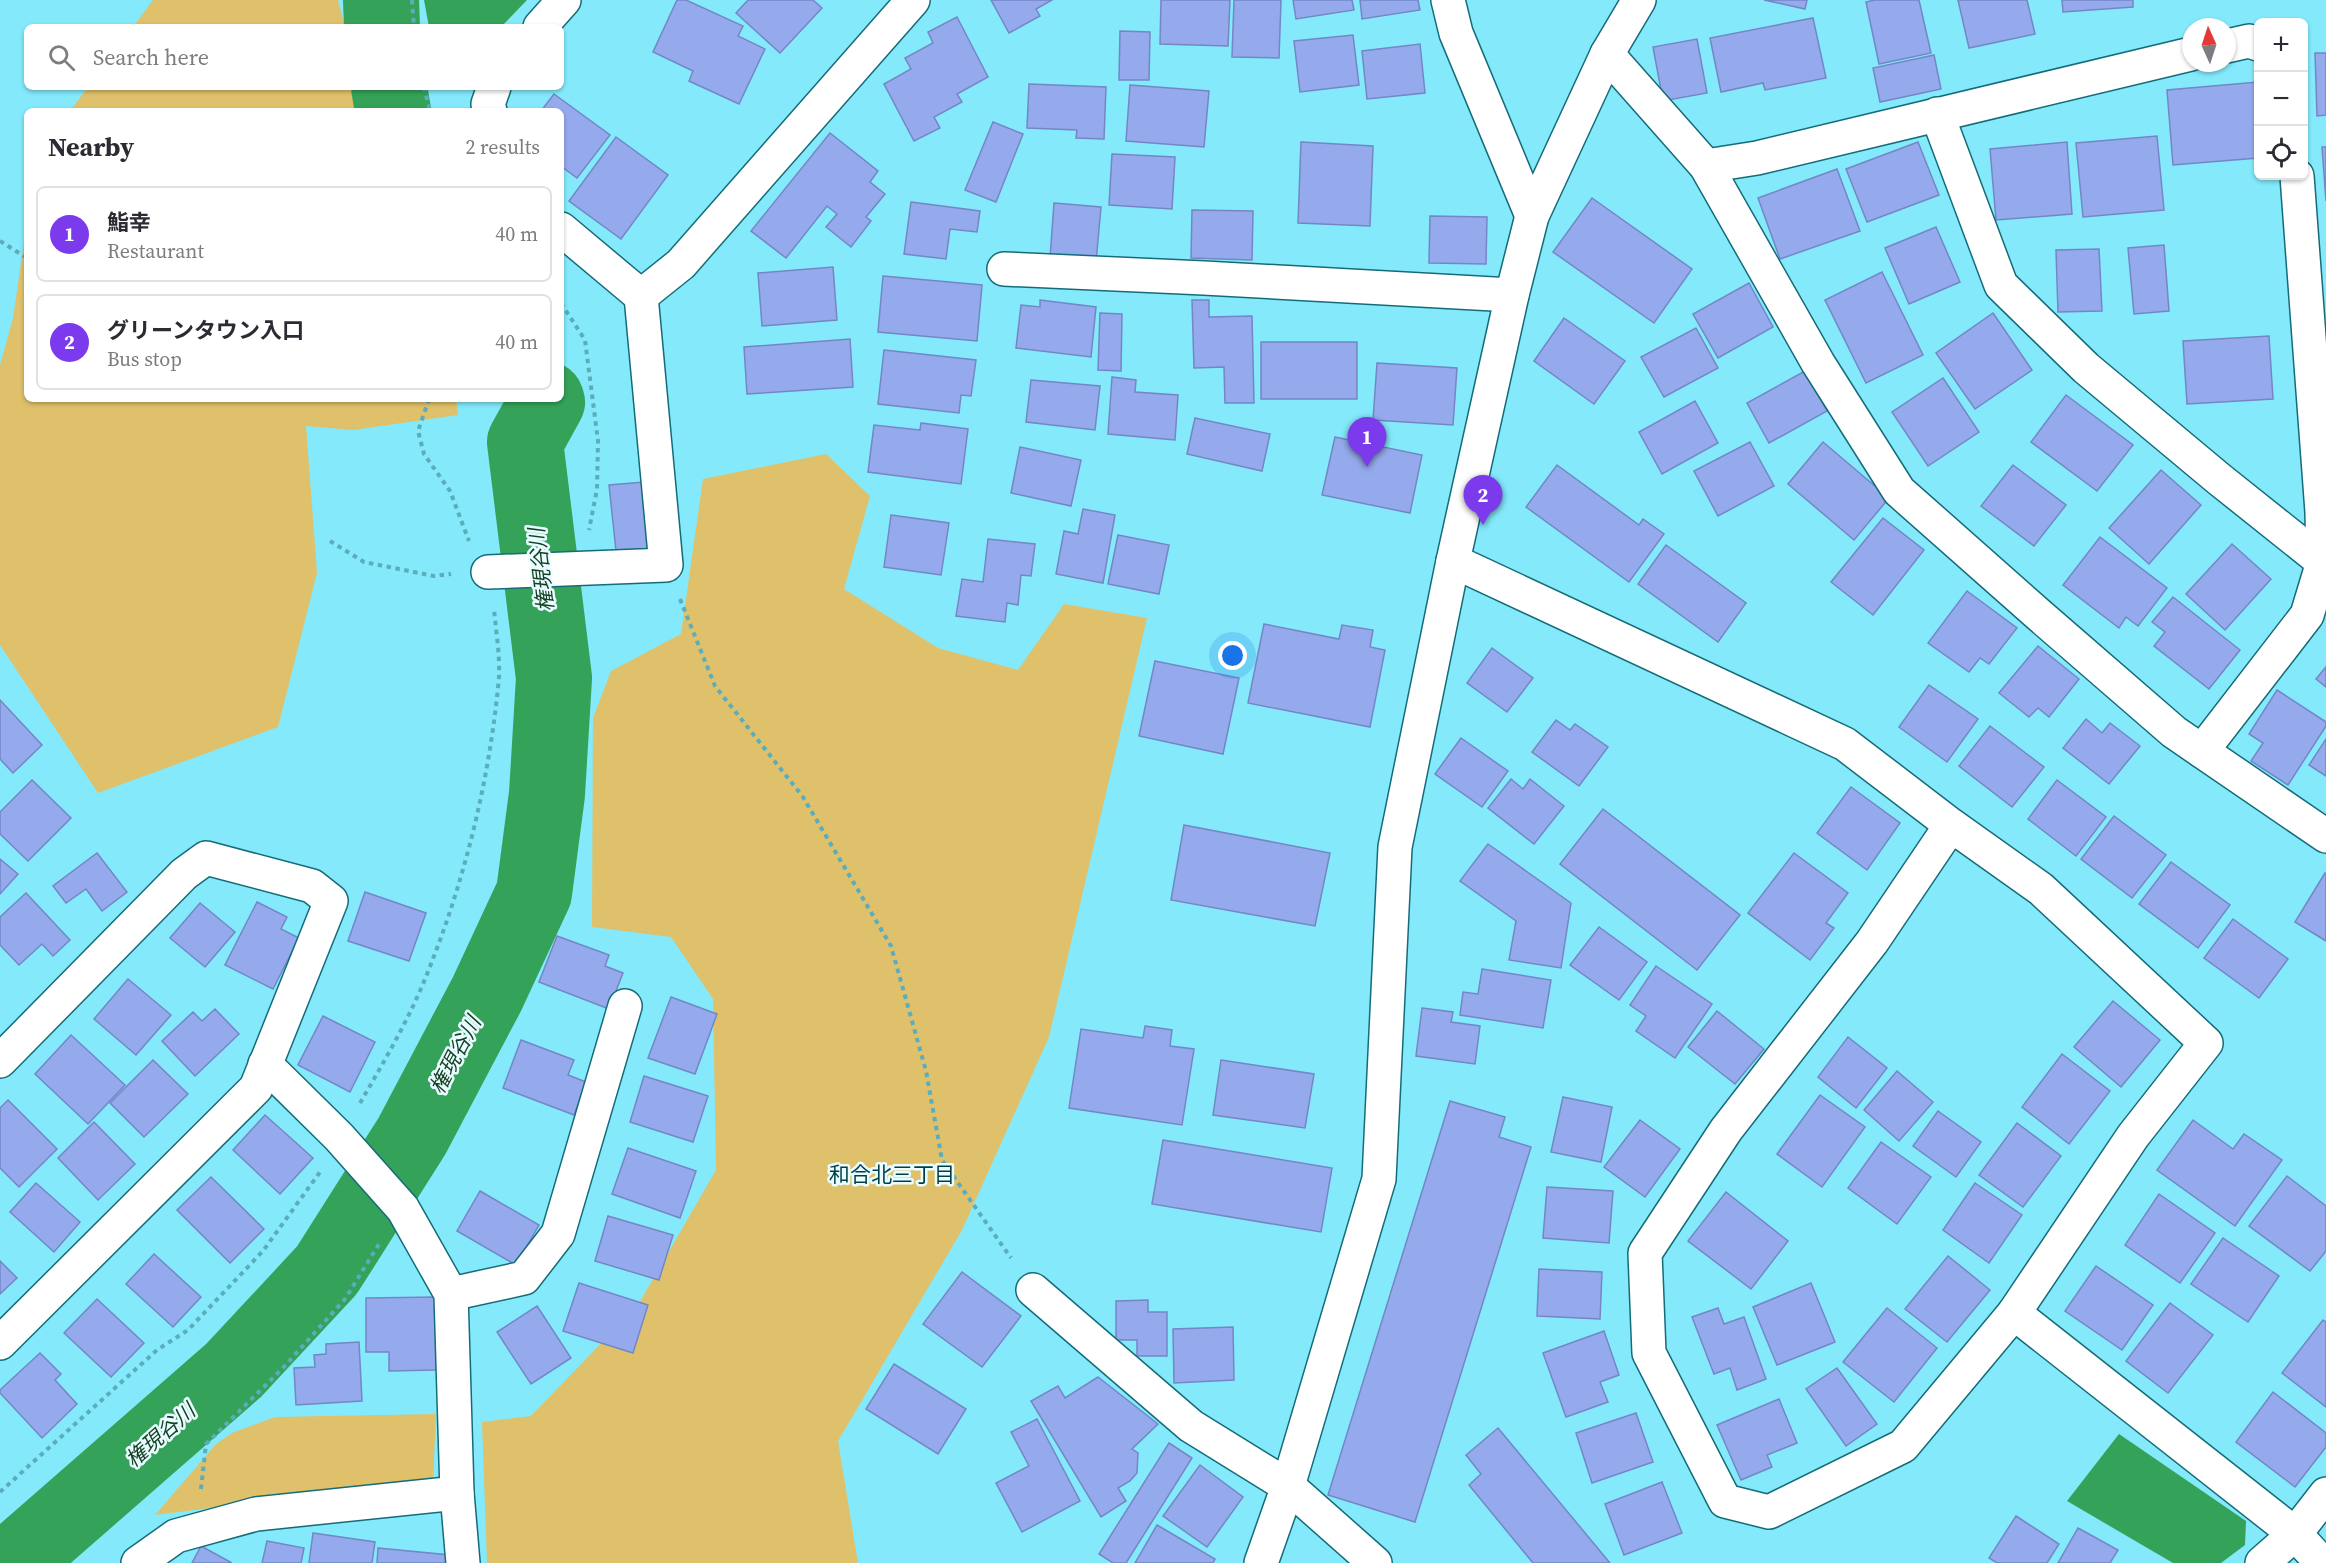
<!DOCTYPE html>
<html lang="en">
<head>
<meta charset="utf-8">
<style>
  body { margin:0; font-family:"Source Serif 4","Noto Sans JP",serif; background:#f2f2f3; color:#2b2b33 }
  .controls { position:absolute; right:18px; top:18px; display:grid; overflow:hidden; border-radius:9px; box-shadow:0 2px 4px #0004 }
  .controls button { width:54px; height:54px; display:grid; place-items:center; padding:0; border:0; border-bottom:2px solid #e1e1e2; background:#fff; color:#2b2b33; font:30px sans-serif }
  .compass { position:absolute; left:2182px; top:18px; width:54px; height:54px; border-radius:50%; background:#fff; box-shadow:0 2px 4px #0004; rotate:357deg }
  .you { position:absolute; left:1233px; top:656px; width:21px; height:21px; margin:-15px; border:4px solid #fff; border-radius:50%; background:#1a73e8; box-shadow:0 0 0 9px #1a73e833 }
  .badge { display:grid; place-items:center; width:39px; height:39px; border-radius:50%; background:#7c3aed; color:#fff; font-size:20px; font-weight:700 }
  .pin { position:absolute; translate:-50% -50px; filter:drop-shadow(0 2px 3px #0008) }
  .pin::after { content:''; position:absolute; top:32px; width:21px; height:18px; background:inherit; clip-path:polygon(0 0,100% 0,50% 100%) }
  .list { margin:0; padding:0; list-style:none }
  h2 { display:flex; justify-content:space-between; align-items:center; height:78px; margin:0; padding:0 24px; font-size:26px }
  h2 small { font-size:20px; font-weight:400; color:#7c7c81 }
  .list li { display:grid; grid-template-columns:39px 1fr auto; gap:18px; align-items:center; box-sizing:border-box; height:96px; margin:0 12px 12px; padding:0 12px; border:2px solid #e1e1e2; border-radius:9px }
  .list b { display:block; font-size:22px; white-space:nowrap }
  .list p { margin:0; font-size:20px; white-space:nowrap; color:#7c7c81 }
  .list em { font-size:20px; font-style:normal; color:#7c7c81 }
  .icon { flex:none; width:33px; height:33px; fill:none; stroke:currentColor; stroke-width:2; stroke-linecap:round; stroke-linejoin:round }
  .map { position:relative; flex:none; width:2326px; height:1563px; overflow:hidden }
  .search { position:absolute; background:#fff; box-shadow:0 2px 4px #0004; left:24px; top:24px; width:540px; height:66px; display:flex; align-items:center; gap:15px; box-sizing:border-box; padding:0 21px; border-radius:9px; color:#7c7c81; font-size:22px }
  .panel { position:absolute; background:#fff; box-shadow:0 2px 4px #0004; left:24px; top:108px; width:540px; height:294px; border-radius:9px }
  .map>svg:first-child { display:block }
</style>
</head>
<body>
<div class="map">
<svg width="2326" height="1563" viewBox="0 0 2326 1563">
  <rect width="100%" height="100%" fill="#83e9fb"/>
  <!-- green -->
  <g fill="#dfc16b">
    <polygon points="153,0 338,0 345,27 133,27"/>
    <polygon points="88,87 361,87 368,111 70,111"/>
    <polygon points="27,222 27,399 456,399 458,415 353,430 306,426 317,573 278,727 98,793 0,645 0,365 13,318"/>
    <polygon points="826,454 870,496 844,589 938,648 1018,670 1064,604 1147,618 1049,1037 962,1230 838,1441 858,1563 487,1563 482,1422 531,1416 638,1305 716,1170 713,999 671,937 592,927 593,718 611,671 681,634 703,479"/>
    <polygon points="436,1414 433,1480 155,1515 216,1444 232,1433 275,1417"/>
  </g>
  <!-- water -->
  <g fill="#34a258">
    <polygon points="424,0 527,0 501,27 429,27"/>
    <polygon points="2119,1434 2246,1521 2245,1545 2221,1563 2173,1563 2067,1501"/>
  </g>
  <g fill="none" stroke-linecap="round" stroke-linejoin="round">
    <!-- river -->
    <g stroke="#34a258" stroke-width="76">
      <polyline points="381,0 382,27"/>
      <polyline points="389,87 393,111"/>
      <polyline points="13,1563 234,1370 327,1270 412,1136 487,994 534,893 547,794 554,678 525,442 547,402 546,399"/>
    </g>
  </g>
  <!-- building -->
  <g fill="#95aaec" stroke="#7387c6" stroke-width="1.5">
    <polygon points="677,0 686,0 743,26 738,36 765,49 739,104 689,81 693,71 653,52"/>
    <polygon points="748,0 813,0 822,8 780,53 736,13"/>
    <polygon points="991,0 1052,0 1036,9 1040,16 1009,33"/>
    <polygon points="1161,0 1230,0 1228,46 1160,44"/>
    <polygon points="1234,0 1281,0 1279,58 1232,57"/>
    <polygon points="1293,0 1352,0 1354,10 1296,19"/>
    <polygon points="1360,0 1418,0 1420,10 1362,19"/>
    <polygon points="1764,0 1807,0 1805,9"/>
    <polygon points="1875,0 1919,0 1931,53 1879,64 1866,2"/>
    <polygon points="1958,0 2027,0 2035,34 1969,48"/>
    <polygon points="2062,0 2133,0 2133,7 2063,12"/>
    <polygon points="957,17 988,77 957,94 962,102 934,117 940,128 914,141 884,84 911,69 905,58 933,43 928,32"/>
    <polygon points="1813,18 1826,78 1765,90 1763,83 1721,92 1710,38"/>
    <polygon points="1120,31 1150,32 1149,80 1119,80"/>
    <polygon points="1353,35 1359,85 1300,92 1294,41"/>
    <polygon points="1697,39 1707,93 1663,101 1653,47"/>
    <polygon points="1420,44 1425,93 1367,99 1362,51"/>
    <polygon points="2315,53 2326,53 2326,115 2317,116"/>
    <polygon points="1934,55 1941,89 1880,102 1873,68"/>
    <polygon points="2258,82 2258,158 2173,165 2167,90"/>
    <polygon points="1029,84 1106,87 1104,139 1076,138 1077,130 1027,128"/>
    <polygon points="1130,85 1209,91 1204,147 1126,141"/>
    <polygon points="554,94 610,135 577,178 561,166 561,111 541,111"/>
    <polygon points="993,122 1023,134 996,202 965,190"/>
    <polygon points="830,133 878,171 870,182 885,194 866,217 871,221 851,247 826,227 837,214 827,206 786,258 751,231"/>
    <polygon points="2157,136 2164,210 2083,217 2076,143"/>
    <polygon points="616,137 668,175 621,239 569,201"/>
    <polygon points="1301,142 1373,146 1370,226 1298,223"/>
    <polygon points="1918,142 1939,195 1867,222 1846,169"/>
    <polygon points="2067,142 2072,214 1996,220 1990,149"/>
    <polygon points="2322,147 2326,147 2326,201"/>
    <polygon points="1112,154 1175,157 1172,209 1109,205"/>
    <polygon points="1837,169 1860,231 1780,259 1758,198"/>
    <polygon points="1592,198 1692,269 1654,323 1553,252"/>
    <polygon points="911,202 980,211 977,232 950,229 946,259 904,254"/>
    <polygon points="1054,203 1101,207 1096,262 1050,258"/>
    <polygon points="1192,210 1253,211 1252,260 1191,258"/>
    <polygon points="1430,216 1487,217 1486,264 1429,263"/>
    <polygon points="1936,227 1960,282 1909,304 1885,248"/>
    <polygon points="2164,245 2169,311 2134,314 2128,248"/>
    <polygon points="2099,249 2102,311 2058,312 2056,250"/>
    <polygon points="833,267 837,320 762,326 758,273"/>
    <polygon points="1882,272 1923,355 1866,383 1825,300"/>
    <polygon points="883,276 982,285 977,341 878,332"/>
    <polygon points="1749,283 1773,327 1718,358 1693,314"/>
    <polygon points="1040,300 1096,307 1091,357 1016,348 1021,305 1040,307"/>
    <polygon points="1192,300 1209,300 1209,317 1252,316 1254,403 1225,403 1224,367 1194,368"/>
    <polygon points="1100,313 1122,314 1121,371 1098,370"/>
    <polygon points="1993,313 2032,370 1975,409 1936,353"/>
    <polygon points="1564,318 1625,361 1594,404 1534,361"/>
    <polygon points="1696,328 1718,368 1664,397 1641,357"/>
    <polygon points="2269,336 2273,399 2187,404 2183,341"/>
    <polygon points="850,339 853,387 747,394 744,347"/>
    <rect x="1261" y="342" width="96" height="57"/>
    <polygon points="884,350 976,360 971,396 961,395 959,413 878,404"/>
    <polygon points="1377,363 1457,368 1453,425 1373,420"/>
    <polygon points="1805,371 1827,411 1769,443 1747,403"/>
    <polygon points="1112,377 1136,380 1135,392 1178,395 1175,440 1108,434"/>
    <polygon points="1943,378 1979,432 1928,466 1892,412"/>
    <polygon points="1031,380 1100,386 1095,430 1026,422"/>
    <polygon points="2066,395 2133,445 2097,491 2031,442"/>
    <polygon points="1695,401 1718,443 1662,474 1639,432"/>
    <polygon points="1195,418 1270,434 1262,471 1187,454"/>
    <polygon points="921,423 968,429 961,484 868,472 874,425 920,430"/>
    <polygon points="1335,437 1422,455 1410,513 1322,495"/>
    <polygon points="1750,442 1774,486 1718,516 1694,471"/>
    <polygon points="1823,442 1889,498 1854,540 1788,484"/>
    <polygon points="1020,447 1081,460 1071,506 1011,493"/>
    <polygon points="1557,465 1639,525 1643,519 1664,534 1629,582 1526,507"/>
    <polygon points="2013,465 2066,505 2034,546 1981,506"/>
    <polygon points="2161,470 2201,505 2149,564 2109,528"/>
    <polygon points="644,482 650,548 616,551 609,485"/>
    <polygon points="1083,509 1115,515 1103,583 1056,574 1064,531 1078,534"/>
    <polygon points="891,515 949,523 941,575 884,567"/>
    <polygon points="1883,518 1924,550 1873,615 1831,582"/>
    <polygon points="1118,535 1169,545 1159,594 1108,584"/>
    <polygon points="2100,537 2167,588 2138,626 2126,617 2119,628 2063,585"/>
    <polygon points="988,539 1035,544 1031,576 1021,575 1018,605 1007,603 1005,622 956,616 962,579 983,582"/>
    <polygon points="2232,544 2271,579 2225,630 2186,594"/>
    <polygon points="1666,545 1746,603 1718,642 1638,584"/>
    <polygon points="1967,591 2017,628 1989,664 1980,658 1969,672 1928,643"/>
    <polygon points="2173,597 2240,650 2209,689 2154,646 2165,632 2152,622"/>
    <polygon points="1264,624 1339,639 1342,625 1373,630 1370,647 1385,650 1370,727 1248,703"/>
    <polygon points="2038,646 2079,679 2049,717 2038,708 2029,717 1999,693"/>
    <polygon points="1492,648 1533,678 1507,712 1467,683"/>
    <polygon points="1155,661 1239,678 1223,754 1139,736"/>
    <polygon points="2326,667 2326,687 2316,679"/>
    <polygon points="1929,685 1978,719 1947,762 1899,727"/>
    <polygon points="2277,690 2326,722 2326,726 2288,785 2251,761 2263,743 2249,734"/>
    <polygon points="0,700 42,745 13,773 0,759"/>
    <polygon points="2086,719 2102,733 2110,723 2140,746 2109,784 2063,748"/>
    <polygon points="1556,720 1570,730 1575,724 1608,747 1579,786 1532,752"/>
    <polygon points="1990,726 2044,767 2012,807 1959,766"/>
    <polygon points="1461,738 1508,771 1482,807 1435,774"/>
    <polygon points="2326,739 2326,776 2309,765"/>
    <polygon points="1511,779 1523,789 1530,779 1564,806 1534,844 1488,808"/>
    <polygon points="32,780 71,818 28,861 0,834 0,812"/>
    <polygon points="2057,780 2106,817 2076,856 2028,819"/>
    <polygon points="1851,787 1900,823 1867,870 1817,833"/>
    <polygon points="1603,809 1740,915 1697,970 1560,864"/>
    <polygon points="2114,816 2166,855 2132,898 2081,859"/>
    <polygon points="1184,825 1330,853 1315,926 1171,900"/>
    <polygon points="1488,844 1571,903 1561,968 1509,960 1516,921 1460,881"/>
    <polygon points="97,853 127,892 102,911 86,889 66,903 53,886"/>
    <polygon points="1794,853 1848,893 1826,923 1834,928 1810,960 1748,913"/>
    <polygon points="0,859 18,874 0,894"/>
    <polygon points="2171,862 2230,905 2198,948 2139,904"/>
    <polygon points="2325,873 2326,874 2326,941 2295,922"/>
    <polygon points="365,892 426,913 409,961 348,941"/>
    <polygon points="26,893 70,940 53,956 42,944 19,965 0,945 0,917"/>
    <polygon points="257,902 287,917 281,929 299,938 273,989 225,965"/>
    <polygon points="200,903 235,932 205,967 170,938"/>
    <polygon points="2233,919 2288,959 2259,998 2204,958"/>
    <polygon points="1599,927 1647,962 1619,1000 1570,965"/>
    <polygon points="557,936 609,955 605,966 623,973 609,1009 539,982"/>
    <polygon points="1656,966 1712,1004 1675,1058 1636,1031 1646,1016 1630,1005"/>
    <polygon points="1482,969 1551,980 1543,1028 1460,1015 1463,992 1478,994"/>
    <polygon points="128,979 171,1015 136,1055 94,1019"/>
    <polygon points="671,997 717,1014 695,1074 648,1058"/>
    <polygon points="2113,1001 2160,1040 2121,1087 2074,1047"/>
    <polygon points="1422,1008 1453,1012 1451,1022 1480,1026 1475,1064 1416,1056"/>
    <polygon points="215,1009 239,1034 195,1076 162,1041 193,1012 202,1021"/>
    <polygon points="1717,1011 1764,1049 1735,1084 1688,1047"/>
    <polygon points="323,1016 375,1042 350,1092 298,1065"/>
    <polygon points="1145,1026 1172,1030 1170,1046 1194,1049 1182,1125 1069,1108 1081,1029 1143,1038"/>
    <polygon points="71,1035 125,1085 88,1124 35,1074"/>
    <polygon points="1848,1037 1887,1068 1856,1108 1818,1077"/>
    <polygon points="521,1040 574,1060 568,1075 586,1082 574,1115 503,1088"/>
    <polygon points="2062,1054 2110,1091 2069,1144 2022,1107"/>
    <polygon points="153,1060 188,1094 144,1137 110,1103"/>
    <polygon points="1221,1060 1314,1074 1305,1128 1213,1115"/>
    <polygon points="1897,1071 1933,1102 1899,1141 1864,1110"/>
    <polygon points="644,1076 708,1096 693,1142 630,1122"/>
    <polygon points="1820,1095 1865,1127 1822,1187 1777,1154"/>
    <polygon points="1563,1097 1612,1107 1601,1162 1551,1152"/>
    <polygon points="8,1100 57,1149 19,1187 0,1168 0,1108"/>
    <polygon points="1450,1101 1505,1117 1499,1137 1531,1147 1415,1522 1328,1495"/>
    <polygon points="1938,1111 1981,1142 1956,1177 1913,1146"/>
    <polygon points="265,1115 313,1158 280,1194 233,1150"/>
    <polygon points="1640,1120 1680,1149 1645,1197 1604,1167"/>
    <polygon points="2193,1120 2233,1149 2244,1134 2282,1160 2235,1226 2157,1170"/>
    <polygon points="94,1122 135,1164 98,1200 58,1158"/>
    <polygon points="2017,1123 2061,1156 2023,1207 1979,1175"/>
    <polygon points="1163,1140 1332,1168 1321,1232 1152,1204"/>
    <polygon points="1881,1142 1931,1177 1897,1224 1848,1188"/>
    <polygon points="628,1148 696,1171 680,1218 612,1194"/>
    <polygon points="2287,1176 2326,1206 2326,1251 2310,1271 2249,1226"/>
    <polygon points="211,1177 264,1229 230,1263 177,1210"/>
    <polygon points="36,1183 80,1222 54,1252 10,1212"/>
    <polygon points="1975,1183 2022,1215 1989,1263 1943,1230"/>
    <polygon points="1547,1187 1613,1191 1609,1243 1543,1238"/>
    <polygon points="480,1191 539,1225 516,1265 457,1231"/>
    <polygon points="1726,1192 1788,1241 1751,1289 1688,1241"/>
    <polygon points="2159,1194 2215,1233 2180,1283 2125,1245"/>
    <polygon points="608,1216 673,1235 659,1280 595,1261"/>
    <polygon points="2223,1238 2279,1276 2248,1322 2191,1284"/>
    <polygon points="154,1254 201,1297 173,1327 126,1284"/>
    <polygon points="1948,1256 1990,1290 1947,1342 1905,1309"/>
    <polygon points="0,1261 17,1278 0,1294"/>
    <polygon points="2096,1266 2153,1305 2122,1350 2065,1311"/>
    <polygon points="1539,1269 1602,1272 1600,1319 1537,1316"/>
    <polygon points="962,1272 1021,1316 982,1367 923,1324"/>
    <polygon points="579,1283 648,1305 633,1353 563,1331"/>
    <polygon points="1811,1283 1835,1342 1777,1365 1753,1307"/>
    <polygon points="436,1297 436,1370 389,1371 389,1352 366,1352 366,1298"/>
    <polygon points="97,1299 144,1343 111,1377 64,1333"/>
    <polygon points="1148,1300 1148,1312 1167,1312 1167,1356 1137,1356 1137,1340 1116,1340 1116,1301"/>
    <polygon points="2170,1303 2213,1335 2168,1393 2126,1361"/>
    <polygon points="537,1306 571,1358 531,1384 497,1332"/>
    <polygon points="1718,1308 1724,1324 1744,1317 1766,1379 1737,1390 1730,1368 1714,1374 1692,1317"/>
    <polygon points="1887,1308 1937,1348 1894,1402 1843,1362"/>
    <polygon points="2323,1320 2326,1322 2326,1407 2282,1373"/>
    <polygon points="1233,1327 1234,1380 1174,1383 1173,1329"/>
    <polygon points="1604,1331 1619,1375 1600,1382 1608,1402 1566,1417 1543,1353"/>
    <polygon points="359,1342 362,1401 296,1405 294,1368 315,1367 314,1355 326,1354 326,1344"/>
    <polygon points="40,1353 61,1374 55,1380 77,1404 42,1438 0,1393 0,1390"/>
    <polygon points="894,1364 966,1409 938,1454 866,1409"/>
    <polygon points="1837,1368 1877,1424 1846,1446 1806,1389"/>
    <polygon points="1098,1377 1158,1424 1132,1449 1138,1453 1137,1473 1130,1481 1118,1488 1126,1501 1101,1517 1031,1401 1058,1386 1065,1398"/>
    <polygon points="2273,1392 2326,1433 2326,1447 2295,1487 2236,1442"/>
    <polygon points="1779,1399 1797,1443 1767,1455 1772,1467 1741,1480 1717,1425"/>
    <polygon points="1636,1413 1653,1462 1592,1483 1576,1433"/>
    <polygon points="1037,1419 1080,1501 1022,1532 996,1483 1029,1466 1011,1432"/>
    <polygon points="1498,1428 1610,1563 1533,1563 1469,1485 1481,1474 1466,1455"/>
    <polygon points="1169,1443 1192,1458 1126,1563 1113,1563 1099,1554"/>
    <polygon points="1200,1465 1243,1497 1207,1547 1163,1516"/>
    <polygon points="1662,1482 1682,1533 1624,1555 1605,1504"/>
    <polygon points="2016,1516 2059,1544 2047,1563 1997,1563 1989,1558"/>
    <polygon points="1157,1525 1215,1559 1213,1563 1135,1563"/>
    <polygon points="2078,1528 2118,1550 2110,1563 2058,1563"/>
    <polygon points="313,1533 375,1542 372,1563 309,1563"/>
    <polygon points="267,1541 304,1548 301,1563 262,1563"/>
    <polygon points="201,1546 232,1563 192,1563"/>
    <polygon points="378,1548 450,1555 448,1563 377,1563"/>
  </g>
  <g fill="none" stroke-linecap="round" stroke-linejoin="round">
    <!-- street casing -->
    <g stroke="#156c79" stroke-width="36">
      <g id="street">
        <polyline points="1448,0 1456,33 1532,216"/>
        <polyline points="540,27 564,0"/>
        <polyline points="2227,46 2249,41 2258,44"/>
        <polyline points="1607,54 1706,166 1818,363 1899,491 2038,614 2174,732 2326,836"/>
        <polyline points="490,111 488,104 494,87"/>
        <polyline points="1937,114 2001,285 2086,368 2219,479 2323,562"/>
        <polyline points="1706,166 1757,158 2191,54"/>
        <polyline points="561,229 641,296 681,264 913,0"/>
        <polyline points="1004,269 1204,278 1512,295"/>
        <polyline points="1453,561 1845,744 1951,825 2041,889 2206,1043 2133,1136 2014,1313 1903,1446 1769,1512 1725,1501 1649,1353 1645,1253 1726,1130 1872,942 1951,825"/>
        <polyline points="488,572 666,565 641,296"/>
        <polyline points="2202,751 2307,615 2323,562 2322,512 2297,176"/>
        <polyline points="0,1061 184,874 206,858 312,886 331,901 256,1088 0,1343"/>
        <polyline points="1033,1290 1191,1426 1288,1486 1375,1563"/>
        <polyline points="451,1294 524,1278 558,1234 625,1006"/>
        <polyline points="2014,1313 2295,1534 2322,1563"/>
        <polyline points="457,1493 463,1563"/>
        <polyline points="138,1563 176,1536 256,1514 457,1493 451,1294 403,1209 339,1137 265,1064"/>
        <polyline points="2262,1563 2295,1534 2326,1494"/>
      </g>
    </g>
    <!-- secondary casing -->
    <g stroke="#156c79" stroke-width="36">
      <polyline id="secondary" points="1261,1563 1288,1486 1379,1179 1395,847 1453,561 1512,295 1532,216 1607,54 1639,0"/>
    </g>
    <!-- path -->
    <g stroke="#5badbb" stroke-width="4" stroke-dasharray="4.5 4.5" stroke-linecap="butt">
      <polyline points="412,0 414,27"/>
      <polyline points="424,87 430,111"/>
      <polyline points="0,241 27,258"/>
      <polyline points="561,303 585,340 598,441 597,489 589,530"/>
      <polyline points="429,399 418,431 424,454 450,491 469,541"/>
      <polyline points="330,541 364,562 434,576 451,574"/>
      <polyline points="680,599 715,686 803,797 891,946 926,1071 942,1160 1011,1258"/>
      <path d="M360 1103C385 1060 411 1016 429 969 466 876 490 777 499 677 500 655 496 631 494 609"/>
      <polyline points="201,1489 206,1444 283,1368 345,1299 379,1244"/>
      <polyline points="0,1492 157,1350 188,1330 263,1251 320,1172"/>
    </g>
    <!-- street -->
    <use href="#street" stroke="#fff" stroke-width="33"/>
    <!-- secondary -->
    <use href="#secondary" stroke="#fff" stroke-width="33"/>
  </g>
  <g text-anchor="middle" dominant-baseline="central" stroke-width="5" stroke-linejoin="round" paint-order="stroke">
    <!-- water labels -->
    <g font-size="21" font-style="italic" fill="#143f20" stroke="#e9fcff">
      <text transform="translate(541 570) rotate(-97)">権現谷川</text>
      <text transform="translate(455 1055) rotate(-62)">権現谷川</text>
      <text transform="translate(160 1435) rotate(-41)">権現谷川</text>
    </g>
    <!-- neighbourhood labels -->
    <g font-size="21" fill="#003e47" stroke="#e9fcff">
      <text x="892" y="1174">和合北三丁目</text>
    </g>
  </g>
</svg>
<div class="controls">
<button>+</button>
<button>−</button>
<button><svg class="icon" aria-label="locate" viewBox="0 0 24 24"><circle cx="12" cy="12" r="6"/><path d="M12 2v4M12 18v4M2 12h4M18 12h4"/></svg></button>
</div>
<svg class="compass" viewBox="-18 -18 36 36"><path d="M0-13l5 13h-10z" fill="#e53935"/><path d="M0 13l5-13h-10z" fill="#7c7c81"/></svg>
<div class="you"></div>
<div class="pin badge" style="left:1367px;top:467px">1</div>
<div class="pin badge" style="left:1483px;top:525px">2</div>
<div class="search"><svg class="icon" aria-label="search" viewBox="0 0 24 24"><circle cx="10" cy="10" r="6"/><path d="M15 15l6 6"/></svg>Search here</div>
<section class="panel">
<h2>Nearby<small>2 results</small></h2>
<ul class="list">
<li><span class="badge">1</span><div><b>鮨幸</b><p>Restaurant</p></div><em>40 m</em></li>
<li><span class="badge">2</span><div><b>グリーンタウン入口</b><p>Bus stop</p></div><em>40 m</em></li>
</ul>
</section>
</div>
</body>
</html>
